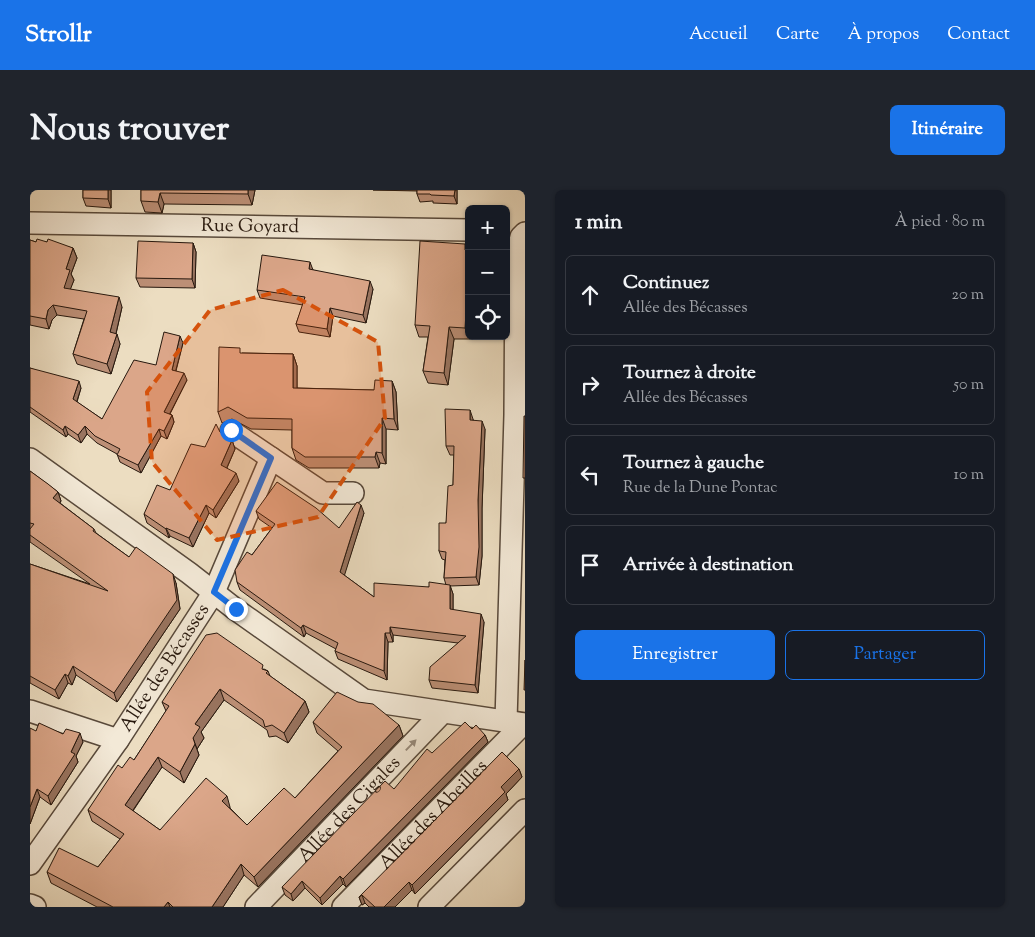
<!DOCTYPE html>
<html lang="fr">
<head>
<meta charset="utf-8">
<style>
  body { margin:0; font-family:"Sorts Mill Goudy",serif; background:#20242c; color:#f1f3f6 }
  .controls { position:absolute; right:15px; top:15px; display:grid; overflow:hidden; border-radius:8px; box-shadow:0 1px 4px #0004 }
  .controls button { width:45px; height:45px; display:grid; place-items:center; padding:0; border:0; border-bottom:1px solid #363941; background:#171b24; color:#f1f3f6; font:25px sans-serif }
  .stop { position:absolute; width:15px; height:15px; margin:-11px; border:4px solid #1a73e8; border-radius:50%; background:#fff }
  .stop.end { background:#1a73e8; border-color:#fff; box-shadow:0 1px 5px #0008 }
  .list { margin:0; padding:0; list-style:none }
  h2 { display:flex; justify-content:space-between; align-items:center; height:65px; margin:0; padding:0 20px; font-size:21px }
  h2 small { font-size:16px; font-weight:400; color:#9ea1a6 }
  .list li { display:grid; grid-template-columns:32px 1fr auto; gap:15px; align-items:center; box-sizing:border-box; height:80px; margin:0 10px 10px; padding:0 10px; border:1px solid #363941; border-radius:8px }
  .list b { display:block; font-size:19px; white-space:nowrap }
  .list p { margin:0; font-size:16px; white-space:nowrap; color:#9ea1a6 }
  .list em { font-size:16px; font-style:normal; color:#9ea1a6 }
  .actions { display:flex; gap:10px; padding:15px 20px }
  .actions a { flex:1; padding:11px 0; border:1px solid #1a73e8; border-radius:8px; text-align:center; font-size:18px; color:#1a73e8 }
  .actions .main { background:#1a73e8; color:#fff }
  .icon { flex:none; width:28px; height:28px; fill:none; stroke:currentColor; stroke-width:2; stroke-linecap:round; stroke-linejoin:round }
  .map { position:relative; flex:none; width:495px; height:717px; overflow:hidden; border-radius:8px }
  header { display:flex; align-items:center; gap:30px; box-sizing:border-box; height:70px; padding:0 25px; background:#1a73e8; color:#fff }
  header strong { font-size:24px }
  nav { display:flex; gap:28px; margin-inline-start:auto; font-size:18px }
  .intro { display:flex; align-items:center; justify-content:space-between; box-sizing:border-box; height:120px; padding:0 30px }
  h1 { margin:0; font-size:35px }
  .button { padding:12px 22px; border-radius:8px; background:#1a73e8; color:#fff; font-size:18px; font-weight:700 }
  main { display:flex; gap:30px; padding:0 30px }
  aside { flex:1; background:#171b24; border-radius:8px; box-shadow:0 1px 4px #0004 }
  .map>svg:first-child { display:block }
</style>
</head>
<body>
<header>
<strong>Strollr</strong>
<nav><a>Accueil</a><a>Carte</a><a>À propos</a><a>Contact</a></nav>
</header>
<div class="intro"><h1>Nous trouver</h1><a class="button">Itinéraire</a></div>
<main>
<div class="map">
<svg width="495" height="717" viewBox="0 0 495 717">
  <rect width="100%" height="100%" fill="#ecddc1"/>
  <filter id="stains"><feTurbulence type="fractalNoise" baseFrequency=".004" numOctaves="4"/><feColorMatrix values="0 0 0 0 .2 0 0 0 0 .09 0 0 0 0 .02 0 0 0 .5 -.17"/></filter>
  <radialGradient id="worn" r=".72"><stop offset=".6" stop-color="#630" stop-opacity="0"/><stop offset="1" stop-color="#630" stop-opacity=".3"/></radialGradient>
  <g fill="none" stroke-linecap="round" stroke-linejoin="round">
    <!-- minor casing -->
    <g stroke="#58493b" stroke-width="24">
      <g id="minor">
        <path id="s1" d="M0 33 439 40"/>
        <polyline points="201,241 241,268"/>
        <polyline points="0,269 159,383 205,419 334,510 495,534"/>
        <polyline points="0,521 88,550"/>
        <polyline points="476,531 485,225 486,66 491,47 495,43"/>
        <path id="s2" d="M0 674 88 550 184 402 241 268 293 303H323"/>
        <polyline points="0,715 5,717"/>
        <path id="s3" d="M226 717 413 522"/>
        <path id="s4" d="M313 717 493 534"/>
        <polyline points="399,717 495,620"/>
      </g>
    </g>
    <!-- minor -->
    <use href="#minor" stroke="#f3e9d7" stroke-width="21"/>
  </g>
  <!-- wall -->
  <g fill="#bc8f76" stroke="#27180e">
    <polygon points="53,0 81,0 81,18 56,16 53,8"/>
    <polygon points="111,0 225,0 222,15 134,14 132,23 115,22 111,11"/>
    <polygon points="343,0 427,0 427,14 403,13 403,11 390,12 387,4 387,1"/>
    <polygon points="0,50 6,52 17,52 43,58 47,68 41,84 44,90 40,99 92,117 86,144 90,154 81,184 47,174 43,164 54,129 27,125 22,130 19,139 0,135"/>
    <polygon points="163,53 166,62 165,98 110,97 106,88"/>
    <polygon points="435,54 439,146 440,146 440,149 424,149 418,195 398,193 393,181 398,147 389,147 385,135"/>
    <polygon points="283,80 343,99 336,133 303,126 300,147 269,142 266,134 273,115 230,108 227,100"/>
    <polygon points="153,153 146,181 157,190 140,224 142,225 144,232 137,249 131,246 111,283 90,272 87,264 67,253 57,244 51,253 38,244 36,247 0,222 0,178 51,198 47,212 72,229 126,175"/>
    <polygon points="212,163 263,164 267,176 267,198 344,200 362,191 366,202 368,240 356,239 356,274 350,273 349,278 279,278 266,270 262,258 262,240 221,239 202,229 192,233 188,222"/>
    <polygon points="443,229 443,230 455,239 452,318 452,366 449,395 420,396 423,404 423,420 454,432 448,503 402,498 399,490 428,453 363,445 363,452 358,452 357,490 308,469 305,461 306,459 276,443 274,447 210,400 207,392 222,365 242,338 229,329 226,321 309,338 334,323 314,385 344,407 399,397 416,395 414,388 415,370 412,369 409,361 416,333 423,295 424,265 420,265 416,256"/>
    <polygon points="190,242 202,250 205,259 197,278 209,291 186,328 179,323 163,357 140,346 139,348 117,333 114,324 140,300 175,257"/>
    <polygon points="0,281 28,302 31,311 30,313 64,339 66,343 99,367 146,393 150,419 87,512 46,485 42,495 38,493 29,509 0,493 0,374 60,394 0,352"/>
    <polygon points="234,479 238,481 240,486 275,511 279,522 258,553 246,546 239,547 237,540 194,510 171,542 174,548 167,559 169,565 154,593 132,577 103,621 130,640 200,617 200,618 217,635 265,608 308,561 287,543 283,532 369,535 373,546 228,697 214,685 193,717 67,717 21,693 17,682 68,677 90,649 62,631 58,620 92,578 104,570 136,521 132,512"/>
    <polygon points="442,539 455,545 458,552 316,697 313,694 292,715 275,698 263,711 255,705 252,697 364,599 402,563"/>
    <polygon points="6,541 33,544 53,552 46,566 48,572 21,615 10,607 0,634"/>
    <polygon points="489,579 492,587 476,604 478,610 385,704 382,700 365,717 339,717 335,713 332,715 329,707"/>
  </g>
  <!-- shaded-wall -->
  <g fill="#997460" stroke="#27180e">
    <polygon points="78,0 81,0 81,18 78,9"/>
    <polygon points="218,0 225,0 222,15 218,4"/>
    <polygon points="425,0 427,0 427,14 424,6"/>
    <polygon points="130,3 134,14 132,23 128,12"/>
    <polygon points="163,53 166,62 165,98 162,89"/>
    <polygon points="43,58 47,68 41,84 44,90 37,108 34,98 36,79"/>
    <polygon points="280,72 283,80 282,88 279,79"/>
    <polygon points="439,76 439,146 440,146 440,149 435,138"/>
    <polygon points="340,91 343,99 336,133 333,125"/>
    <polygon points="89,107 92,117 84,152 80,142"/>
    <polygon points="23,115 27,125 22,130 19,139 16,129 18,120"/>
    <polygon points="300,118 303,126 300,147 297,139"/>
    <polygon points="419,137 424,149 418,195 414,183"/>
    <polygon points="87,144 90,154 81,184 77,174"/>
    <polygon points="150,146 153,153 144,187 142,180"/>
    <polygon points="263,164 267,176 267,209 263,198"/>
    <polygon points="154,183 157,190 137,229 134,222"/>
    <polygon points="49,191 51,198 45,217 43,209"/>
    <polygon points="362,191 366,202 368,240 364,229"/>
    <polygon points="440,220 443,229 443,239 440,230"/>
    <polygon points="142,225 144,232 137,249 134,241"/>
    <polygon points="352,228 356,239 356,274 352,263"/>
    <polygon points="452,231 455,239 452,318 452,366 449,395 446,387 448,310"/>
    <polygon points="35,236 38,244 36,247 33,240"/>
    <polygon points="55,236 57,244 51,253 48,245"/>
    <polygon points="129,239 131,246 111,283 108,275"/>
    <polygon points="202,250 205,259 194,284 191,275"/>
    <polygon points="346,262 350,273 349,278 345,267"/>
    <polygon points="206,283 209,291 186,328 183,320"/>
    <polygon points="28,302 31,311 26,317 23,308"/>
    <polygon points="176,315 179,323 163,357 159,348"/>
    <polygon points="331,315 334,323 313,390 310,382"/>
    <polygon points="136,338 140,346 139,348 136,339"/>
    <polygon points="143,384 146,393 150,419 87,512 84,503"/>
    <polygon points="420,395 423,404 423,428 420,419"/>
    <polygon points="451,424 454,432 448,503 445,495"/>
    <polygon points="273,435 276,443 274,447 271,438"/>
    <polygon points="360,437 363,445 363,452 360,443"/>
    <polygon points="355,443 358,452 357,490 354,481"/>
    <polygon points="43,476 46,485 42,495 38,486"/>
    <polygon points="35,484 38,493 29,509 25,500"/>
    <polygon points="190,499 194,510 171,542 174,548 167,559 163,548 165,534"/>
    <polygon points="275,511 279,522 258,553 254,543"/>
    <polygon points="369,535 373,546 228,697 224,687"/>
    <polygon points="50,543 53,552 46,566 48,572 21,615 18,606 41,562"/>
    <polygon points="455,545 458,552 316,697 313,689"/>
    <polygon points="165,554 169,565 154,593 150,582"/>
    <polygon points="128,567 132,577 99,626 95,615"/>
    <polygon points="489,579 492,587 476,604 478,610 385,704 382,695 471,597"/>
    <polygon points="7,599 10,607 0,634 0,617"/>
    <polygon points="197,606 200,617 196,622 192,611"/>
    <polygon points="211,674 214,685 193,717 182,717"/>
    <polygon points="310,686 313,694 292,715 290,708"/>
    <polygon points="272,691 275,698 263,711 261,704"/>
    <polygon points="379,692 382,700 365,717 354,717"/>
    <polygon points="332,705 335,713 332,715 329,707"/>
    <polygon points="138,712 140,717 134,717"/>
  </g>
  <!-- building -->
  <g fill="#dba689" stroke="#27180e">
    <polygon points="53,0 78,0 78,9 53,8"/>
    <polygon points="111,0 218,0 218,4 130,3 128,12 111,11"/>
    <polygon points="387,0 425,0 424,6 401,5 400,4 387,4"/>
    <polygon points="7,49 17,52 18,49 43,58 36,79 40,80 34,98 89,107 80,142 87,144 77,174 43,164 57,121 23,115 18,120 16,129 0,126 0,50 6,52"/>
    <polygon points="108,51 163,53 162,89 106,88"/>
    <polygon points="390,51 435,54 435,60 439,60 439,76 435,138 419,137 414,183 393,181 400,136 385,135"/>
    <polygon points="232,65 280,72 279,79 340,91 333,125 300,118 297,139 266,134 275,107 227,100"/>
    <polygon points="134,142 150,146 142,180 154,183 134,222 142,225 134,241 129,239 108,275 87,265 90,259 65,246 55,236 48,245 35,236 33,240 0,217 0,178 49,191 43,209 72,229 104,170 126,175"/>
    <polygon points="189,157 210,158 210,163 263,164 263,198 344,200 345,190 362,191 364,229 352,228 352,263 346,262 345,267 275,267 262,258 262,229 217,228 198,217 188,222"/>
    <polygon points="415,219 440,220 440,230 452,231 448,310 449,357 446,387 414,388 416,362 409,361 409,333 416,333 418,296 423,295 424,256 416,256"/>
    <polygon points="494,226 495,226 495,288 493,288"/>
    <polygon points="186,234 190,242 202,250 191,275 206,283 183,320 176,315 159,348 136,338 136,339 114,324 127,295 140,300 161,254 175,257"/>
    <polygon points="0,281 18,294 28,302 23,308 64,339 63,341 99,367 106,357 143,384 147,410 84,503 43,476 38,486 35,484 25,500 0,486 0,374 78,401 0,345 0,339 4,334 0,333"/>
    <polygon points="247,292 286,318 309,338 327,312 331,315 310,382 344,407 344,393 399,397 399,392 420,395 420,419 451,424 445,495 399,490 400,477 436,446 360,437 360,443 355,443 354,481 305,461 308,453 273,435 271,438 207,392 205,380 217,362 222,365 245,334 226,321"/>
    <polygon points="187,443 233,475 232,479 238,481 236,483 275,511 254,543 242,535 235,537 233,530 190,499 165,534 170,537 163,548 165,554 150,582 128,567 95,615 130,640 176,588 197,606 192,611 217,635 254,598 265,608 312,557 283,532 307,502 328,512 343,514 369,535 224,687 211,674 182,717 143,717 138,712 134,717 83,717 17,682 29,658 68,677 94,644 58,620 88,575 92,578 100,567 104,570 139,516 132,512 176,445"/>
    <polygon points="495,470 495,500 494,500"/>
    <polygon points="435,532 442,539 446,535 455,545 313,689 310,686 290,708 272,691 261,704 252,697 355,591 364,599 397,559 402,563"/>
    <polygon points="9,533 33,544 36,539 50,543 41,562 45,564 18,606 7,599 0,617 0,538 6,541"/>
    <polygon points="472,562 489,579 471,597 475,602 382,695 379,692 354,717 345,717 332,705 329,707"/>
  </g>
  <!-- one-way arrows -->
  <defs><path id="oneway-solid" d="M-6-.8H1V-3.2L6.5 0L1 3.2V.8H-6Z" transform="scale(1.25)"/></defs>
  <use fill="#978b7d" href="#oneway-solid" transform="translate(381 555) rotate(-46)"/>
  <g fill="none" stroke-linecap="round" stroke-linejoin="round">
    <!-- route -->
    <polyline stroke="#1a73e8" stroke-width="6" points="201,240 241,268 184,402 206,419"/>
  </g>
  <!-- marked area -->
  <path fill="#d5520c" fill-opacity="0.2" stroke="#d5520c" stroke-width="4" stroke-dasharray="10 6" stroke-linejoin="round" d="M253 100 348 152 355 228 288 327 187 350 122 272 117 202 180 120Z"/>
  <g text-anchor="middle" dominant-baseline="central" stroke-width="4" stroke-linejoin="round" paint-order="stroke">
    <!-- street labels -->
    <g font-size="19" fill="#27180e" stroke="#f3e9d7">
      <text stroke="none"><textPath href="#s1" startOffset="220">Rue Goyard</textPath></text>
      <text stroke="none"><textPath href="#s2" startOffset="238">Allée des Bécasses</textPath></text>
      <text stroke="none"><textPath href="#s3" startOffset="135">Allée des Cigales</textPath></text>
      <text stroke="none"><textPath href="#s4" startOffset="129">Allée des Abeilles</textPath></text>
    </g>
  </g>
  <rect width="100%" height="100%" filter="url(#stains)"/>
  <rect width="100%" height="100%" fill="url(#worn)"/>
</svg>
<div class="controls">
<button>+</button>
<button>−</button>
<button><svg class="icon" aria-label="locate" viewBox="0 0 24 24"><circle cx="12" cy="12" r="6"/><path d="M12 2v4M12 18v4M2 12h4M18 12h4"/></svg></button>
</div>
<div class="stop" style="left:201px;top:240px"></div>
<div class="stop end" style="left:206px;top:419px"></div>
</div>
<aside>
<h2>1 min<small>À pied · 80 m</small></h2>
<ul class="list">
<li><svg class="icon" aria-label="ahead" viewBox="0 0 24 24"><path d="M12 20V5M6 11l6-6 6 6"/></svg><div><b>Continuez</b><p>Allée des Bécasses</p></div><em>20 m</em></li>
<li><svg class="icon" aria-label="right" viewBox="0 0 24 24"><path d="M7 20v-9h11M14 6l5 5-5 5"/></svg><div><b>Tournez à droite</b><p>Allée des Bécasses</p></div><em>50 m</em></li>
<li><svg class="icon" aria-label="left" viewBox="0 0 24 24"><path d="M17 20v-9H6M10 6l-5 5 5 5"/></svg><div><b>Tournez à gauche</b><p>Rue de la Dune Pontac</p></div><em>10 m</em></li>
<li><svg class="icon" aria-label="arrive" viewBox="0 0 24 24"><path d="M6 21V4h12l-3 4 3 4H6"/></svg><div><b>Arrivée à destination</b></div></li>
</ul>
<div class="actions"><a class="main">Enregistrer</a><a>Partager</a></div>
</aside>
</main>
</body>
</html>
